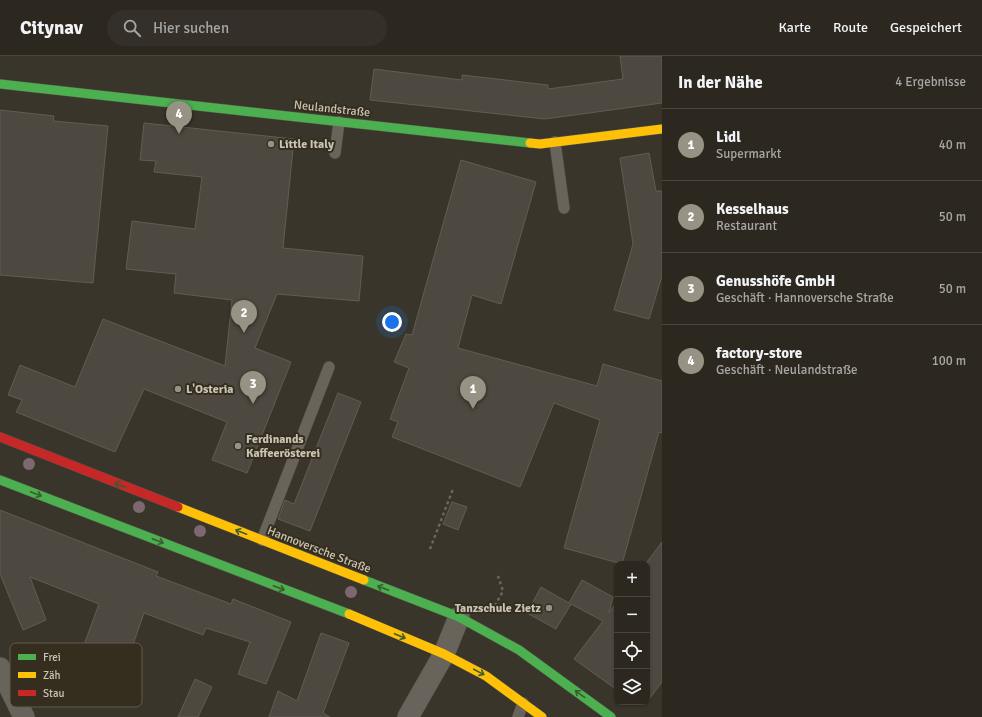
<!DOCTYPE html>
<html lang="de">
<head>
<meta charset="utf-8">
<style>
  body { margin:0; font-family:Signika,sans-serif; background:#343029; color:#f1f3f6 }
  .controls { position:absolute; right:12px; bottom:12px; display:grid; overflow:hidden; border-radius:8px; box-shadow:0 1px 3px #0004 }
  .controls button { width:36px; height:36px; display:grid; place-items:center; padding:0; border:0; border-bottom:1px solid #48443e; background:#2c2820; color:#f1f3f6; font:20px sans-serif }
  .you { position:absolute; left:392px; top:266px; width:14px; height:14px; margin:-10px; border:3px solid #fff; border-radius:50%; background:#1a73e8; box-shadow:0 0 0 6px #1a73e833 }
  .badge { display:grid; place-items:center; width:26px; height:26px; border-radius:50%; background:#989285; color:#fff; font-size:13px; font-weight:700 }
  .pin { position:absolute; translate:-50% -33px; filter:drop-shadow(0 1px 2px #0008) }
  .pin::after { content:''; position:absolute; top:21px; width:14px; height:12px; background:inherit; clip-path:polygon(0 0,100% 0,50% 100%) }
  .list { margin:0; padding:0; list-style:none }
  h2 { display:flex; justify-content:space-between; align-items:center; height:52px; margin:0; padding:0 16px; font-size:17px }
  h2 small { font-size:13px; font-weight:400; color:#a6a6a5 }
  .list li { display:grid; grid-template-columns:26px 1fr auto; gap:12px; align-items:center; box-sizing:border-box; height:72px; padding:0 16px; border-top:1px solid #48443e }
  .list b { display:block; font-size:15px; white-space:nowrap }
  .list p { margin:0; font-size:13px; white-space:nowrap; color:#a6a6a5 }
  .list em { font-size:13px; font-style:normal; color:#a6a6a5 }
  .icon { flex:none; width:22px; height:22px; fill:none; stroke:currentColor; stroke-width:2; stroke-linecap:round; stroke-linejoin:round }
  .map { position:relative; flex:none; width:662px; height:661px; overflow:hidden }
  header { display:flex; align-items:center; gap:24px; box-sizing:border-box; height:56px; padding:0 20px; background:#2c2820; border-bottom:1px solid #48443e }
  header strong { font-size:19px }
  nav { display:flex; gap:22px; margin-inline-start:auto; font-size:14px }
  .search { width:280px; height:36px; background:#343029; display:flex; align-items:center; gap:10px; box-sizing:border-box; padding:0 14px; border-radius:22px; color:#a6a6a5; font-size:15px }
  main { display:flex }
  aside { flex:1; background:#2c2820 }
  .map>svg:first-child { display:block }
</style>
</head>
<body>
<header>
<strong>Citynav</strong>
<div class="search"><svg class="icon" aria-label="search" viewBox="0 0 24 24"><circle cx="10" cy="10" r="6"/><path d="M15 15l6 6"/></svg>Hier suchen</div>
<nav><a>Karte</a><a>Route</a><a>Gespeichert</a></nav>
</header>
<main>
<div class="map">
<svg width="662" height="661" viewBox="0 0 662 661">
  <rect width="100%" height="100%" fill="#3a352b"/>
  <!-- building -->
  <g fill="#4d4940" stroke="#615d53">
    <polygon points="620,0 662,0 662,47 545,63 370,44 374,13 462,24 462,19 548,29 548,33 623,23"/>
    <polygon points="0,54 54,60 53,65 108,70 93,227 0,219"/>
    <polygon points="144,67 294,83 283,192 363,200 359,245 277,238 255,292 291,306 247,417 212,404 227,366 144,333 115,396 16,356 22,344 8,339 20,309 75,331 103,263 225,310 232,244 174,237 176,218 126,213 132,165 195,173 202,121 154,116 156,105 140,104"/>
    <polygon points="649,97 656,135 662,135 662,220 649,263 614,254 633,188 620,102"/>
    <polygon points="461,104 536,126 501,248 472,239 458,292 597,330 603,308 662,325 662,377 659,376 622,508 564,492 600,364 554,347 520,431 392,381 398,366 390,363 409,312 394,306 406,278 412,279"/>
    <polygon points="338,337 361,346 310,475 278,463 285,444 294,448"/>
    <polygon points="452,446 467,451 458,474 443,468"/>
    <polygon points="0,454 158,516 156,520 231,548 233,543 291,566 266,628 238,618 250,586 206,572 203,579 144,557 122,620 78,605 99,548 30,521 46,564 23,574 0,518"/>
    <polygon points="662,486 662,626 647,646 647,506"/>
    <polygon points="582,524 613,541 609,557 617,546 617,634 574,603 603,565 571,548 556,573 527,557 541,531 569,547"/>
    <polygon points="321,577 349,587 323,657 330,661 269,661 278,635 297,645"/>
    <polygon points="195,623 212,631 198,661 178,661"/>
  </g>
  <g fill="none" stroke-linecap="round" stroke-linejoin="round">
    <!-- lane casing -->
    <g stroke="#545149" stroke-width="12">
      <g id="lane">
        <polyline points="555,86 564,152"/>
        <polyline points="335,97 339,66"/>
        <polyline points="262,484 329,311"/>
        <polyline points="518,661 523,647"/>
      </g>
    </g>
    <!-- street casing -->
    <g stroke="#545149" stroke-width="22">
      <g id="street">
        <polyline points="0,612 24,661"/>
        <polyline points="408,661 444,598 459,561"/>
      </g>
    </g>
    <!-- fast casing -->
    <g stroke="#545149" stroke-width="10">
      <g id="fast">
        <polyline points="0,28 530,87"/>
        <polyline points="0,424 349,558"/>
        <polyline points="364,524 459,561 519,594 611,661"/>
      </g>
    </g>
    <!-- slow casing -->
    <g stroke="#545149" stroke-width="10">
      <g id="slow">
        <polyline points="530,87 540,88 662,73"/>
        <polyline points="178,451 364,524"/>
        <polyline points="349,558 444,598 486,620 542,661"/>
      </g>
    </g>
    <!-- jam casing -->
    <g stroke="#545149" stroke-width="10">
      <polyline id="jam" points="0,381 178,451"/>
    </g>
    <!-- path -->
    <g stroke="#6b665f" stroke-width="2.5" stroke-dasharray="3 3" stroke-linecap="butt">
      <polyline points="430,493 453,433"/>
      <polyline points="492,555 503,535 498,520"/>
    </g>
    <!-- lane -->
    <use href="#lane" stroke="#68635b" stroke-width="11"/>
    <!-- street -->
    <use href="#street" stroke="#68635b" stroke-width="21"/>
    <!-- fast -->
    <use href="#fast" stroke="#4caf50" stroke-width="9"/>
    <!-- slow -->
    <use href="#slow" stroke="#ffc107" stroke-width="9"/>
    <!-- jam -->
    <use href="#jam" stroke="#c62828" stroke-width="9"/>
  </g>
  <!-- trees -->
  <g fill="#7d6870">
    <circle cx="29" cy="408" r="6"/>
    <circle cx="139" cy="451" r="6"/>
    <circle cx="200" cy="475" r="6"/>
    <circle cx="351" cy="536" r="6"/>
  </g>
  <!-- one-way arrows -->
  <defs><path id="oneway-shaft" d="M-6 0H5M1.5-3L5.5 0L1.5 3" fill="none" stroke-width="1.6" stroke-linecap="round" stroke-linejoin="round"/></defs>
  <g stroke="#3d5b30">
    <use href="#oneway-shaft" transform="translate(120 429) rotate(-159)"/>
    <use href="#oneway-shaft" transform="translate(36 438) rotate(21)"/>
    <use href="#oneway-shaft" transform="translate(241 476) rotate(-159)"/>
    <use href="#oneway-shaft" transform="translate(158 485) rotate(21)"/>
    <use href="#oneway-shaft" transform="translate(279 532) rotate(21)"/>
    <use href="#oneway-shaft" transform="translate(383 532) rotate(-159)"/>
    <use href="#oneway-shaft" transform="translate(400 580) rotate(23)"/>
    <use href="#oneway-shaft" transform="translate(479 616) rotate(28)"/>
    <use href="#oneway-shaft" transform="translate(580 638) rotate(-144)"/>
  </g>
  <!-- markers -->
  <g fill="#989285" stroke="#352e1e" stroke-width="1.5">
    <circle cx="271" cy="88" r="4"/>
    <circle cx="178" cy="333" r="4"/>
    <circle cx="238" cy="390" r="4"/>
    <circle cx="549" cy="552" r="4"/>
  </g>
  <g text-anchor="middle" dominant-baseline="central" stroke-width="4" stroke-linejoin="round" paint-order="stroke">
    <!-- street labels -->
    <g font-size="12" fill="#cac4b6" stroke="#352e1e">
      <text transform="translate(332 53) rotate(6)">Neulandstraße</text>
      <text transform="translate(319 494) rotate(21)">Hannoversche Straße</text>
    </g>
    <!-- poi labels -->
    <g font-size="12" font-weight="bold" fill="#cac4b6" stroke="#352e1e" text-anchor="start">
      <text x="279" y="88">Little Italy</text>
      <text x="186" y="333">L'Osteria</text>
      <text x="246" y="383">Ferdinands<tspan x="246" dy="14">Kaffeerösterei</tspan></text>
      <text x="541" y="552" text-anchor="end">Tanzschule Zietz</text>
    </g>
  </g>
  <!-- legend -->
  <rect x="10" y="587" width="132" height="64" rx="6" fill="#352e1e" stroke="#625b4c" stroke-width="1"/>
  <rect x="18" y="598" width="18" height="6" fill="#4caf50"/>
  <rect x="18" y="616" width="18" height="6" fill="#ffc107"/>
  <rect x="18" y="634" width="18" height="6" fill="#c62828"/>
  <g font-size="11" fill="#cac4b6">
    <text x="43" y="605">Frei</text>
    <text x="43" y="623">Zäh</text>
    <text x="43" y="641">Stau</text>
  </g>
</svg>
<div class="controls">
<button>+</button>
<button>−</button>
<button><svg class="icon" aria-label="locate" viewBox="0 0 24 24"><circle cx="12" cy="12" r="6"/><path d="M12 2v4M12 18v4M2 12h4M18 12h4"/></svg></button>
<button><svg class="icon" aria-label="layers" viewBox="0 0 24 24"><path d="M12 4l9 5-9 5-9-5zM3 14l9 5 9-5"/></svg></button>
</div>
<div class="you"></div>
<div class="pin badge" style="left:473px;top:353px">1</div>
<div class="pin badge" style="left:244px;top:277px">2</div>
<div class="pin badge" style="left:253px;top:348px">3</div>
<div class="pin badge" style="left:179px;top:78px">4</div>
</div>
<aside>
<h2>In der Nähe<small>4 Ergebnisse</small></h2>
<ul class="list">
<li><span class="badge">1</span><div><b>Lidl</b><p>Supermarkt</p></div><em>40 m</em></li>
<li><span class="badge">2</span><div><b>Kesselhaus</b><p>Restaurant</p></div><em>50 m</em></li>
<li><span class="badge">3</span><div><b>Genusshöfe GmbH</b><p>Geschäft · Hannoversche Straße</p></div><em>50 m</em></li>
<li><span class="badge">4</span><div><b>factory-store</b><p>Geschäft · Neulandstraße</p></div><em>100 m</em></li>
</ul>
</aside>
</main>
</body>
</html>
